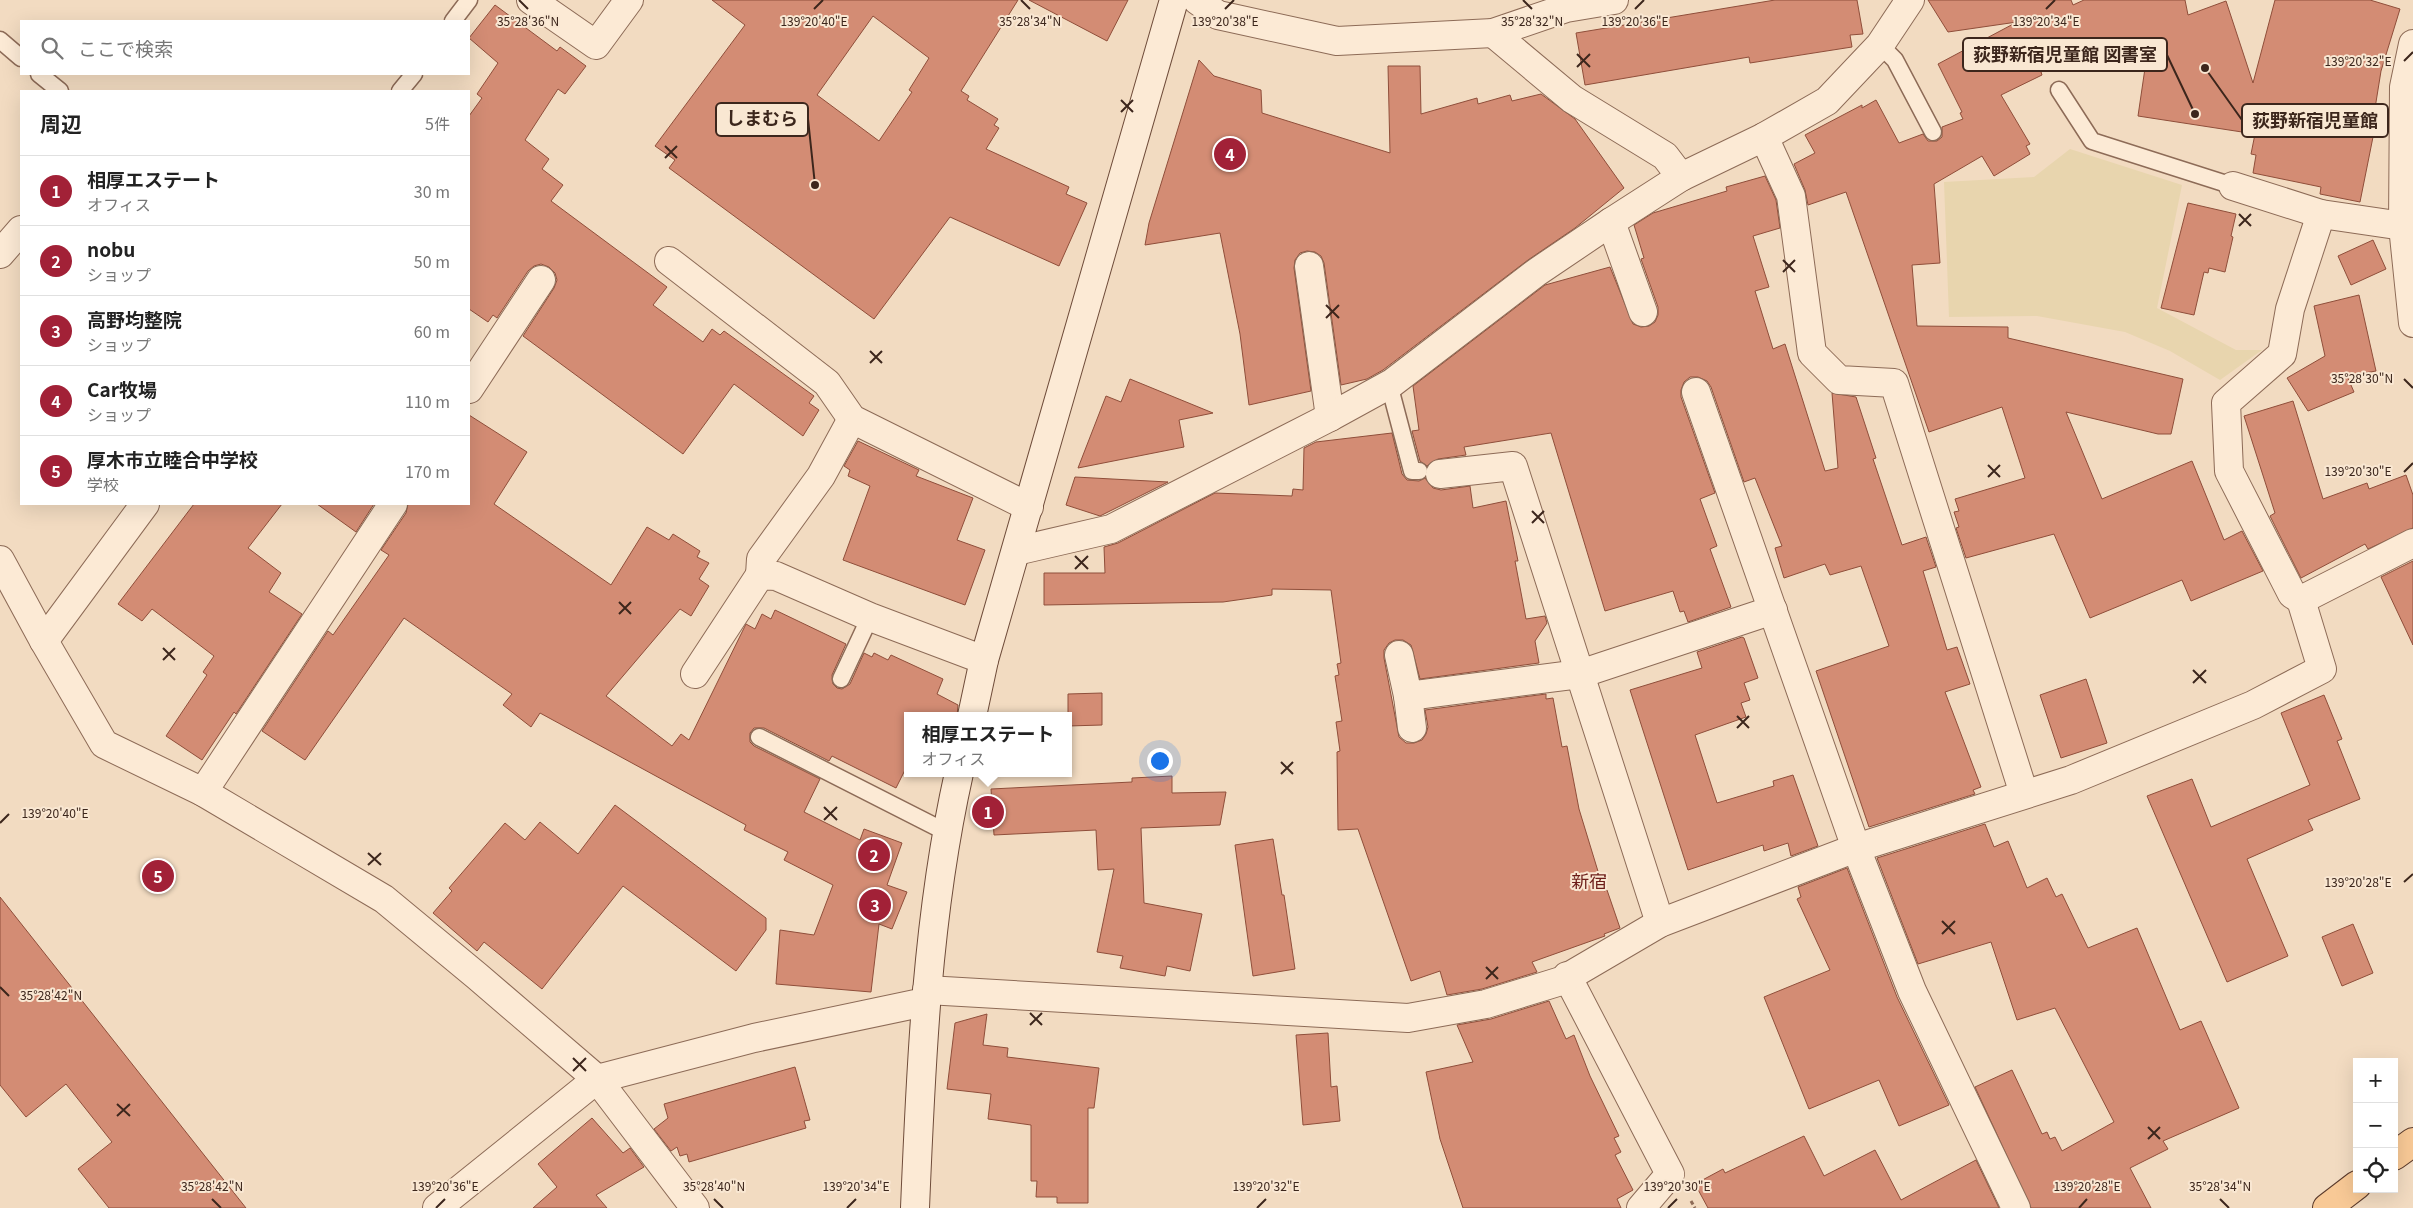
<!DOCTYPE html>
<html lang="ja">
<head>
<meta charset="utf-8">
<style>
  body { margin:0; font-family:Georgia,"Noto Sans JP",serif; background:#f2f2f2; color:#222 }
  .controls { position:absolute; right:15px; bottom:15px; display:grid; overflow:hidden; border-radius:0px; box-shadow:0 5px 20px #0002 }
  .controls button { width:45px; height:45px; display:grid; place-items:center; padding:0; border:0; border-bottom:1px solid #e0e0e0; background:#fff; color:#222; font:25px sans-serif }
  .you { position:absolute; left:1159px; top:760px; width:18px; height:18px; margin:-12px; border:4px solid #fff; border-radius:50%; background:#1a73e8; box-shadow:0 0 0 8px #1a73e833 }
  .badge { display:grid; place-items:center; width:32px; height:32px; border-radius:50%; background:#a22137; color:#fff; font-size:16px; font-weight:700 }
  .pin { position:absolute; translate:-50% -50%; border:2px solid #fff; box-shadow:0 1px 5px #0006 }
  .popup { position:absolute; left:904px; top:712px; width:168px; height:65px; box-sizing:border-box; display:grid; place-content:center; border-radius:0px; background:#fff; filter:drop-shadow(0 1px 4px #0005); font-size:16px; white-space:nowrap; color:#767676 }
  .popup b { font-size:19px; color:#222 }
  .popup::after { content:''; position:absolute; left:50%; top:100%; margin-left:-10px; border:10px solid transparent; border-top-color:#fff }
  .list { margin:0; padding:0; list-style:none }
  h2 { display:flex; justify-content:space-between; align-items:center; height:65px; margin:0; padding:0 20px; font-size:21px }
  h2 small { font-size:16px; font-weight:400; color:#767676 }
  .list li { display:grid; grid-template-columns:32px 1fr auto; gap:15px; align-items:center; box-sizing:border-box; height:70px; padding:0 20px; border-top:1px solid #e0e0e0 }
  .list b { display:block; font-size:19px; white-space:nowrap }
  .list p { margin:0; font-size:16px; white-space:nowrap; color:#767676 }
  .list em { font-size:16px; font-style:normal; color:#767676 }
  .icon { flex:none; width:28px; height:28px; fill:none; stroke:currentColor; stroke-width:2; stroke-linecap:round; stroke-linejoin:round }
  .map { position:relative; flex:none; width:2413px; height:1208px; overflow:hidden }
  .search { position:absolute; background:#fff; box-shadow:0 5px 20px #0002; left:20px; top:20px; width:450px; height:55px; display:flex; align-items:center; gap:12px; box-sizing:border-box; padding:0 18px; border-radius:0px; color:#767676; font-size:19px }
  .panel { position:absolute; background:#fff; box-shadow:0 5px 20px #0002; left:20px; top:90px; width:450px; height:415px; border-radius:0px }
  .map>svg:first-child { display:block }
</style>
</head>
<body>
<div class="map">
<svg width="2413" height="1208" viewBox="0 0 2413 1208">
  <rect width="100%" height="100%" fill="#f2dbc1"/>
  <!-- farmland -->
  <polygon fill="#e8d5ae" points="2070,149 2182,185 2157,308 2236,350 2262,350 2220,380 2170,351 2125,332 2037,316 1949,317 1944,182 2034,177"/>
  <!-- building -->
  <g fill="#d38c74" stroke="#8f4e3a" fill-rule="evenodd">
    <path d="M712 0H1018L961 91 969 96 967 100 998 119 994 125 999 128 986 149 1069 187 1066 194 1087 203 1059 266 950 217 874 319 669 168 675 160 655 146 745 25ZM873 16 929 58 909 90 912 92 879 141 817 95Z"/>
    <polygon points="1029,0 1128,0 1107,41"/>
    <polygon points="1775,0 1857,0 1863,34 1850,35 1852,47 1750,63 1749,57 1585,85 1576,33"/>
    <polygon points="1928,0 2071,0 2073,5 2084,0 2185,0 2188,15 2226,1 2253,83 2275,0 2370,0 2400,9 2381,71 2372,127 2375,127 2360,202 2320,194 2321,187 2253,173 2256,155 2251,154 2255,134 2138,116 2149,41 2097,51 2041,72 2042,75 2001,95 2030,144 2026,146 2030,154 1994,176 1982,156 1934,184 1940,263 1912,265 1917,326 2008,327 2008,338 2183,379 2171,434 2158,434 2066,412 2102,499 2192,461 2224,540 2242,531 2263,571 2191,601 2182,580 2090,618 2054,534 1966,558 1956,528 1959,527 1954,512 1959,511 1955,499 2025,478 2002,407 1929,432 1846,192 1808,205 1805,190 1794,164 1815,153 1805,135 1862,105 1862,108 1876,100 1899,143 1923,134 1928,141 1937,141 1942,137 1942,127 1963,119 1960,113 1962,112 1938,64 2017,22 1948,32"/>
    <polygon points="495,5 557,51 560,47 586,66 565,94 558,89 525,140 549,159 542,169 563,185 551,201 667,287 653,305 703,342 712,329 720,335 724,331 814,396 809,403 819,410 803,436 734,384 683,454 523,336 554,288 557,280 555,273 549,267 541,264 534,266 528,271 497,318 493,315 488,322 469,309 469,116 482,98 477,94 498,63 469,38"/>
    <polygon points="1199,60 1214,76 1261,90 1262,113 1390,153 1388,66 1420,66 1421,114 1477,98 1478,104 1510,95 1512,101 1541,94 1575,119 1624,188 1575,228 1528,260 1383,370 1367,379 1341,385 1324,263 1321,256 1315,252 1307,251 1300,253 1295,260 1294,268 1311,391 1249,405 1240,334 1220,233 1145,245 1149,223"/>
    <polygon points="1765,176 1776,200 1780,228 1753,236 1769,287 1755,291 1773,349 1785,344 1825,471 1838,468 1832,393 1856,397 1876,458 1873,459 1902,545 1926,537 1936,567 1923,571 1947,650 1957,647 1970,684 1945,692 1981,787 1973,790 1975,794 1869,827 1816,671 1889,646 1861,566 1830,575 1825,564 1784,578 1775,548 1782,546 1755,478 1744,482 1711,387 1707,381 1698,377 1690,377 1684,382 1681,390 1681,397 1715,493 1700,499 1717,546 1710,549 1731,607 1688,622 1684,611 1680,612 1673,591 1605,611 1551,433 1464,447 1466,455 1438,459 1427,466 1420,461 1412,431 1419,430 1413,386 1545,285 1610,267 1633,324 1641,327 1649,326 1655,322 1658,315 1658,307 1641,259 1644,258 1634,225 1653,213 1727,191 1726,187"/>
    <polygon points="2188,203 2236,214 2231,236 2233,237 2225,272 2209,268 2208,273 2204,272 2194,315 2161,308"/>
    <polygon points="2373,240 2386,269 2351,285 2338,256"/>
    <polygon points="2359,295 2376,371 2347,376 2354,392 2308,411 2287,378 2325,356 2314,306"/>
    <polygon points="1130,379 1213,413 1179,420 1184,447 1078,468 1106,396 1121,402"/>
    <polygon points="2293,401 2323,499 2367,483 2369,489 2406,475 2413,495 2413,528 2368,549 2365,544 2301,578 2270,516 2275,513 2244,416"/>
    <polygon points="469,415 527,452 494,504 611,585 647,527 669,540 673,534 700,551 697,557 709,563 699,579 709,586 691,616 680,609 606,696 672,746 681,734 689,740 746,624 755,629 762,614 771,619 775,610 846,644 832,675 833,684 837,688 842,689 850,684 864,653 872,657 874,653 888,660 891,655 943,679 937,694 958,705 957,716 908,716 908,764 896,788 832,756 829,761 764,728 754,728 750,733 750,742 754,746 820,779 804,812 860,840 864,829 902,843 887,885 907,892 892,929 879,924 871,992 776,984 780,930 814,935 833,885 784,860 788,852 744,830 746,825 540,713 531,727 503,705 512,694 404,618 305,760 262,731 328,631 333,635 389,555 381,550 406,513 408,504 469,504"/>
    <polygon points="1392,433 1402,474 1407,480 1419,481 1425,478 1433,488 1441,490 1470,486 1473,508 1506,501 1518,561 1515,561 1526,619 1545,616 1547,623 1535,641 1539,663 1420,679 1411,645 1403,640 1395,640 1389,643 1384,650 1384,658 1399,737 1406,743 1414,743 1422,740 1426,734 1428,727 1425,710 1546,694 1546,699 1553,698 1562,747 1567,746 1579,809 1604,891 1607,890 1620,928 1604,934 1605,936 1532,962 1537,972 1482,989 1447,995 1440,971 1411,981 1358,829 1338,830 1337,752 1340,751 1336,722 1342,721 1335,676 1339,675 1337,664 1341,663 1331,590 1272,589 1272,595 1223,602 1044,605 1044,573 1105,573 1104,547 1118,543 1215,493 1292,496 1293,489 1303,490 1304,448 1316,442"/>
    <polygon points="858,441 919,470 916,476 973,498 957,540 985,550 965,605 843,560 870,486 848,476 850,470 844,466"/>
    <polygon points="1075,477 1168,482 1100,516 1066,505"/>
    <polygon points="194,504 282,504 248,548 281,573 269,592 302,614 236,714 234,712 202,760 166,736 207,675 203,672 214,656 152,609 142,621 118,604"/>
    <polygon points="317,504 374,504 356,532"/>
    <polygon points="2413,561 2413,645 2381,577"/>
    <polygon points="1742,637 1744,638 1758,678 1744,683 1750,700 1741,703 1746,717 1695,735 1717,803 1774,786 1773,781 1793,775 1818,846 1791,856 1788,843 1764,851 1763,845 1688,870 1630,690 1702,668 1697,652"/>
    <polygon points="2086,679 2107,743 2061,758 2040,695"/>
    <polygon points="1102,693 1102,725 1068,726 1068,694"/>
    <polygon points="2324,695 2342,739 2337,741 2360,799 2308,820 2313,830 2247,859 2288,956 2227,982 2147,796 2192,779 2211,827 2310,785 2281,713"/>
    <polygon points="1172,776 1172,793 1226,792 1220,825 1141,828 1144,903 1202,914 1190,971 1167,966 1165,976 1120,968 1123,956 1097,952 1114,869 1098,870 1096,830 994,835 991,789 1132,782 1132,778"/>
    <polygon points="615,805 766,918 766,930 736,971 623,886 542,989 484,942 477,951 433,913 452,891 449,888 505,823 525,840 540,822 578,854"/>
    <polygon points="1985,824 1994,847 2008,841 2027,888 2047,878 2056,897 2062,894 2088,948 2137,928 2180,1030 2201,1021 2239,1108 2163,1141 2168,1149 2130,1168 2151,1208 2031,1208 1975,1087 2012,1070 2042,1134 2047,1132 2050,1139 2055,1137 2062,1151 2114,1122 2055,1008 2017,1020 1991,942 1918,964 1877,858"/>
    <polygon points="1273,839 1282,895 1284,895 1295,969 1253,976 1235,845"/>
    <polygon points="1847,868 1897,997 1949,1105 1899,1126 1879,1080 1809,1109 1764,997 1830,970 1797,899 1801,897 1798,887"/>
    <polygon points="0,897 246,1208 109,1208 78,1169 112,1142 66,1084 26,1117 0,1085"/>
    <polygon points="2353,924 2373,973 2342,986 2322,937"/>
    <polygon points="1549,1001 1566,1039 1574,1035 1590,1076 1619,1136 1614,1138 1621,1152 1615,1155 1633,1190 1617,1199 1621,1208 1463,1208 1440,1139 1426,1072 1473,1062 1457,1025 1491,1019"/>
    <polygon points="987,1014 983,1045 1008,1048 1007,1057 1099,1068 1094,1108 1088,1108 1088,1203 1057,1203 1057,1197 1036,1197 1037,1181 1031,1181 1031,1125 988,1119 991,1094 947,1089 955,1023"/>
    <polygon points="1328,1033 1331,1087 1337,1086 1340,1121 1303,1125 1296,1035"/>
    <polygon points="795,1067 810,1120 804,1121 806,1128 689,1162 687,1154 680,1156 677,1147 671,1151 654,1129 668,1118 664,1104"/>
    <polygon points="592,1118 623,1153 630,1148 644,1167 596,1195 607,1208 533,1208 557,1187 538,1164"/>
    <polygon points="1804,1136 1824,1176 1875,1150 1901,1200 1976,1160 1999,1208 1708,1208 1695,1184 1723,1169 1725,1173"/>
  </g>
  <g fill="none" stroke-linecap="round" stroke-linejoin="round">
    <!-- lane casing -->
    <g stroke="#8d6b57" stroke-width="19">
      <g id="lane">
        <polyline points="453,21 469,0"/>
        <polyline points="0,40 21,58"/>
        <polyline points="1880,45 1895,60 1933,132"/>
        <polyline points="39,74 60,91"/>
        <polyline points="2059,90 2092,141 2233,186"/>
        <polyline points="400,91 414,74"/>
        <polyline points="1389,384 1412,471 1419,471"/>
        <polyline points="841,679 870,617"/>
        <polyline points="759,737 946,832"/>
      </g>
    </g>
    <!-- street casing -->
    <g stroke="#8d6b57" stroke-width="30">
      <g id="street">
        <polyline points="531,0 596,45 629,0"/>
        <polyline points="1197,0 1218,15 1337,41 1493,33 1566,8 1614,0"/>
        <polyline points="1493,33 1572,99 1665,156 1681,177"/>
        <polyline points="2413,44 2404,87 2403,226 2413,323"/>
        <polyline points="1764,137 1791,196 1812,353 1839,380 1894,383 2024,794"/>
        <polyline points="2233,186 2321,214 2403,226"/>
        <polyline points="1611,222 1643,312"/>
        <polyline points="0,254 21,230"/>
        <polyline points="669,261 827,383 852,419 1029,507"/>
        <polyline points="1309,266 1330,417"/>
        <polyline points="469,389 541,280"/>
        <polyline points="1696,392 1856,848 1912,991 2016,1208"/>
        <polyline points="1440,474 1513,466 1660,923"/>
        <polyline points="1016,551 1111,529 1330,417 1392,383 1537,272 1611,222 1681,177 1764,137 1827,101 1880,45 1910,0"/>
        <polyline points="0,560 44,641 104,744 203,792 384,899 477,976 597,1079 695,1208"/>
        <polyline points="760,575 761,559 821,476 852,419"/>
        <polyline points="2301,600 2413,543"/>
        <polyline points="44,641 145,504"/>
        <polyline points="1399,655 1408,696 1580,674 1773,610"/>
        <polyline points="695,674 760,575 776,576 870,617 984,660"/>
        <polyline points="1408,696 1412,728"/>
        <polyline points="203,792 393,504"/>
        <polyline points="1567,976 1670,1174 1641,1208"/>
        <polyline points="927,990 1408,1018 1486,1004 1561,981 1660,923 1856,848 2071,780 2253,705 2322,669 2301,600 2292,594 2229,471 2226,403 2282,354 2290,309 2321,214"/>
        <polyline points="437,1208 597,1079 754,1038 925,1002"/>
      </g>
    </g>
    <!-- secondary casing -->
    <g stroke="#6f4c3a" stroke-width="30">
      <g id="secondary">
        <polyline points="972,716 984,660 1174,0"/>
        <path d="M915 1208C921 1063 927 916 959 773"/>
      </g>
    </g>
    <!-- primary casing -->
    <g stroke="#5b3a2b" stroke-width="30">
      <g id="primary">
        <polyline points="2394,1156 2413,1142"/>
        <polyline points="2327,1208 2357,1185"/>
      </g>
    </g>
    <!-- path -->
    <polyline stroke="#8d6b57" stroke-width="3" stroke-dasharray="4 2.5" stroke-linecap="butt" points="1691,1201 1695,1208"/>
    <!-- lane -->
    <use href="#lane" stroke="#fcead5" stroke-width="16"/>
    <!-- street -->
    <use href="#street" stroke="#fcead5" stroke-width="28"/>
    <!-- secondary -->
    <use href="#secondary" stroke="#fcead5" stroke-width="28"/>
    <!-- primary -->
    <use href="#primary" stroke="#f8c996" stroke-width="28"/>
  </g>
  <!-- ticks -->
  <path fill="none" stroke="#3c261c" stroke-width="2" d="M519 0 528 9M1021 0 1030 9M1523 0 1532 9M814 9 823 0M1225 9 1234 0M1635 9 1644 0M2046 9 2055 0M1577 54 1590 67M2404 61 2413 52M1577 67 1590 54M1121 100 1133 112M1121 112 1133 100M665 146 677 158M665 158 677 146M2239 214 2251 226M2239 226 2251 214M1783 260 1795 272M1783 272 1795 260M1326 305 1339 318M1326 318 1339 305M870 351 882 363M870 363 882 351M2404 379 2413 388M1988 465 2000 477M2404 472 2413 463M1988 477 2000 465M1532 511 1544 523M1532 523 1544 511M1075 556 1088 569M1075 569 1088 556M619 602 631 614M619 614 631 602M163 648 175 660M163 660 175 648M2193 670 2206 683M2193 683 2206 670M1737 716 1749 728M1737 728 1749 716M1281 762 1293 774M1281 774 1293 762M824 807 837 820M824 820 837 807M0 823 9 814M368 853 381 865M368 865 381 853M2404 882 2413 874M1942 921 1955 934M1942 934 1955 921M1486 967 1498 979M1486 979 1498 967M0 987 9 996M1030 1013 1042 1025M1030 1025 1042 1013M573 1058 586 1071M573 1071 586 1058M117 1104 130 1116M117 1116 130 1104M2148 1127 2160 1139M2148 1139 2160 1127M212 1199 221 1208M714 1199 723 1208M2220 1199 2229 1208M436 1208 445 1199M847 1208 856 1199M1257 1208 1266 1199M1668 1208 1677 1199M2079 1208 2087 1199"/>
  <g text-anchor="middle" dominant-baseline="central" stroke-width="4" stroke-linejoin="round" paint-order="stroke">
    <!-- neighbourhood labels -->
    <g font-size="18" fill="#6c1c18" stroke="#f9e7d2">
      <text x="1589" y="880">新宿</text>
    </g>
  </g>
  <g font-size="12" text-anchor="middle" fill="#3c261c" stroke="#f9e7d2" stroke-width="4" stroke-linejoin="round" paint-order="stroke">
    <text x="528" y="26">35°28'36"N</text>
    <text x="814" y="26">139°20'40"E</text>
    <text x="1030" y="26">35°28'34"N</text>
    <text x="1225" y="26">139°20'38"E</text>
    <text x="1532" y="26">35°28'32"N</text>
    <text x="1635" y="26">139°20'36"E</text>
    <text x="2046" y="26">139°20'34"E</text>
    <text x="2358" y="66">139°20'32"E</text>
    <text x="2362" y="383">35°28'30"N</text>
    <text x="2358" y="476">139°20'30"E</text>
    <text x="55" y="818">139°20'40"E</text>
    <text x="2358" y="887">139°20'28"E</text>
    <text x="51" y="1000">35°28'42"N</text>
    <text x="1677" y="1191">139°20'30"E</text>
    <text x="2087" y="1191">139°20'28"E</text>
    <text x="212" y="1191">35°28'42"N</text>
    <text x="445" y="1191">139°20'36"E</text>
    <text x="714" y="1191">35°28'40"N</text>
    <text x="856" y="1191">139°20'34"E</text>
    <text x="1266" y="1191">139°20'32"E</text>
    <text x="2220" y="1191">35°28'34"N</text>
  </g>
  <!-- callouts -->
  <path fill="none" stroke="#3c261c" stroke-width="2" d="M2195 114L2167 55M815 185L808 119M2205 68L2242 120"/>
  <g fill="#3c261c" stroke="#f9e7d2" stroke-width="2">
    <circle cx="2195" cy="114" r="5"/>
    <circle cx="815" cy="185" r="5"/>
    <circle cx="2205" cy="68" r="5"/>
  </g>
  <g fill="#f9e7d2" stroke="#3c261c" stroke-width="2">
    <rect x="1963" y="38" width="204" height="33" rx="5"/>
    <rect x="716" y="103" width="92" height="33" rx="5"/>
    <rect x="2242" y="104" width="146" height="33" rx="5"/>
  </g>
  <g font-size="18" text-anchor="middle" font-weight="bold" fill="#3c261c">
    <text x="2065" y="61">荻野新宿児童館 図書室</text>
    <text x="762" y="125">しまむら</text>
    <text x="2315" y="127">荻野新宿児童館</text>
  </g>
</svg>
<div class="controls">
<button>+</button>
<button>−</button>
<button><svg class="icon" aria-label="locate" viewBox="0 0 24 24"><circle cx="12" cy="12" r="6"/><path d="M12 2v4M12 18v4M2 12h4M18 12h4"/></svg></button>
</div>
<div class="you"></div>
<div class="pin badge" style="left:988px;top:812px">1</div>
<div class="popup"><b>相厚エステート</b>オフィス</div>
<div class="pin badge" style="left:874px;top:855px">2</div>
<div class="pin badge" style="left:875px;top:905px">3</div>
<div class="pin badge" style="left:1230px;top:154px">4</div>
<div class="pin badge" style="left:158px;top:876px">5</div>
<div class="search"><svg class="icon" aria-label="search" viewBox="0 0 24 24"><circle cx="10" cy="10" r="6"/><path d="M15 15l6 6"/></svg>ここで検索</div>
<section class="panel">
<h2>周辺<small>5件</small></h2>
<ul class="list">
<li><span class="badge">1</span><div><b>相厚エステート</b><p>オフィス</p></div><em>30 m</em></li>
<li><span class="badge">2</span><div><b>nobu</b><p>ショップ</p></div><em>50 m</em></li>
<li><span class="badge">3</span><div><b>高野均整院</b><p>ショップ</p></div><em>60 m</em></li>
<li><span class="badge">4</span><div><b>Car牧場</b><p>ショップ</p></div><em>110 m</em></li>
<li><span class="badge">5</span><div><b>厚木市立睦合中学校</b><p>学校</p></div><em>170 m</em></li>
</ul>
</section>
</div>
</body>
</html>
